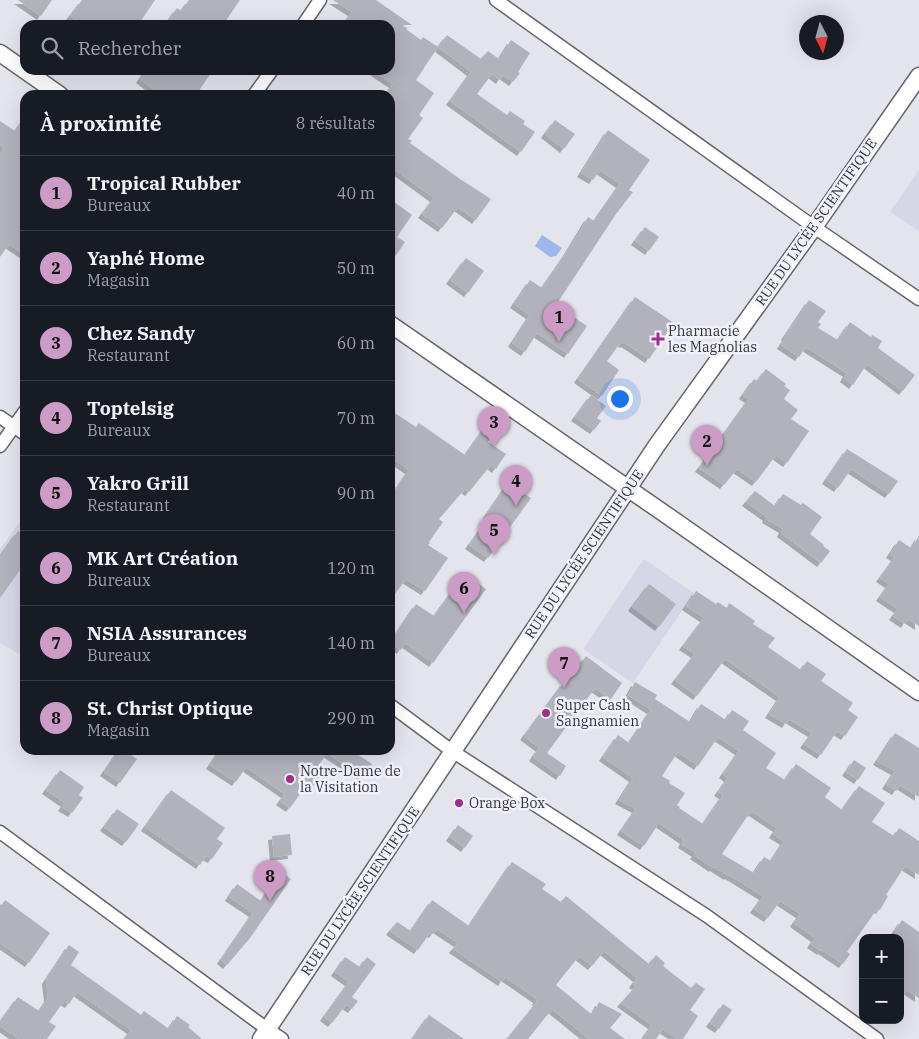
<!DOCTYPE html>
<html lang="fr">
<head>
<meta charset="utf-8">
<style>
  body { margin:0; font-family:"IBM Plex Serif",serif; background:#20242c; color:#f1f3f6 }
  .controls { position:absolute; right:15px; bottom:15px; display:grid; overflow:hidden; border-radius:10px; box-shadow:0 5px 20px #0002 }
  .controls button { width:45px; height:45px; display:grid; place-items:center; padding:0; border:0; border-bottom:1px solid #363941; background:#171b24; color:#f1f3f6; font:25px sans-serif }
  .compass { position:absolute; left:799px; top:15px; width:45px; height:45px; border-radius:50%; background:#171b24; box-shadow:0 5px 20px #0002; rotate:174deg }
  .you { position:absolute; left:619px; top:398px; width:18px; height:18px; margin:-12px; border:4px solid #fff; border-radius:50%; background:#1a73e8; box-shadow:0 0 0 8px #1a73e833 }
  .badge { display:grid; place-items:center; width:32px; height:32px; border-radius:50%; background:#cc9bc6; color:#111; font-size:16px; font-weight:700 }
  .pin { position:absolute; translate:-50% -41px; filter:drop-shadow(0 1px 2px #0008) }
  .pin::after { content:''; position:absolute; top:26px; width:18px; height:15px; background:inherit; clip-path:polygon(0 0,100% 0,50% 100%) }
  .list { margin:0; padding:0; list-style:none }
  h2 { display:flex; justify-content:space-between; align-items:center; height:65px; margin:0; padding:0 20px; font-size:21px }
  h2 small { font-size:16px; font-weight:400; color:#9ea1a6 }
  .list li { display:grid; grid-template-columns:32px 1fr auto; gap:15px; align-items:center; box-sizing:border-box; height:75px; padding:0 20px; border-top:1px solid #363941 }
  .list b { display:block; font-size:19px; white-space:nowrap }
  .list p { margin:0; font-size:16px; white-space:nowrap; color:#9ea1a6 }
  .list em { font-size:16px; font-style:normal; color:#9ea1a6 }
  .icon { flex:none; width:28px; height:28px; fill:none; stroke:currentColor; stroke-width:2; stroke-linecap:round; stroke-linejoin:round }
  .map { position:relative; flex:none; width:919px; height:1039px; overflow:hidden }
  .search { position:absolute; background:#171b24; box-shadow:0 5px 20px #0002; left:20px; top:20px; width:375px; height:55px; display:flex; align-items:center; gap:12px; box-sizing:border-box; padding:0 18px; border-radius:15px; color:#9ea1a6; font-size:19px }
  .panel { position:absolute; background:#171b24; box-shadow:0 5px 20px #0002; left:20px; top:90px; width:375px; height:665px; border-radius:15px }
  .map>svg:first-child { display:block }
</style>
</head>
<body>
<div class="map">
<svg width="919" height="1039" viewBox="0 0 919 1039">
  <defs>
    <filter id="shadow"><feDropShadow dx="-4" dy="4" stdDeviation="0" flood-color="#0004"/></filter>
  </defs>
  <rect width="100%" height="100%" fill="#e4e4ed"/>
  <!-- built -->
  <g fill="#d6d6e7">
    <polygon points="919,170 919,231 890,212"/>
    <polygon points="19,523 25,527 25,657 0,643 0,549"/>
    <polygon points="644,559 694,593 633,683 583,649"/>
  </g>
  <!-- water -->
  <polygon fill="#9db7ea" points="542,235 562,248 556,256 550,257 535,246"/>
  <!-- building -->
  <g fill="#b2b2bb" fill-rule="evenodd" filter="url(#shadow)">
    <polygon points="18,0 52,0 41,16"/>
    <polygon points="82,0 155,0 138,25 83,25 70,16"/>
    <polygon points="189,0 240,0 223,25 165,25 177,8 181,11"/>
    <polygon points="333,0 376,0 412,25 404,25 403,27 421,40 423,37 438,47 416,80 434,93 419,115 423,118 408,139 412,141 410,143 460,179 491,199 476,220 458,207 442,228 422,214 434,198 390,166 390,94 387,92 393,84 372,70 390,70 390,25 343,25 352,12"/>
    <polygon points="447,35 481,59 488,51 499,59 511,40 530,53 518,72 520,73 513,82 503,75 500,80 492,74 477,94 507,115 510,111 525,121 523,124 535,132 521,152 450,101 471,72 438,47"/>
    <polygon points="146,70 213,70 196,95 161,95 140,79"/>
    <polygon points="25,117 25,255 9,244 0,257 0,154 4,147 0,144 0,121 15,131"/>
    <polygon points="555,120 575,134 564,149 545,134"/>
    <polygon points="608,130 650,160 629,190 633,192 616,214 556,305 587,326 568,354 537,333 525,352 512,343 530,315 514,304 530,280 542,288 567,252 588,217 594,221 620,184 600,170 593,180 581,173"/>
    <polygon points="390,199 412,215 397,237 405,242 390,264"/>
    <polygon points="645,227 659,237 649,251 635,241"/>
    <polygon points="466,258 484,271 468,293 450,280"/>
    <polygon points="635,297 674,323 649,359 625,343 624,344 621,342 607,361 619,370 602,396 578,379"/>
    <polygon points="809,300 826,311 818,322 821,324 818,328 838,340 850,322 871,337 872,335 882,341 878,348 915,375 903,391 867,364 853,385 844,378 847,373 806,347 799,357 781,345 786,337 785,336"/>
    <polygon points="766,369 786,384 784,386 790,390 784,399 798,410 791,419 809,431 787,463 776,455 756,482 737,469 724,485 699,468 749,399 743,395 754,379 757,381"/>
    <polygon points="591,395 606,406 597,418 601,421 594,430 575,417"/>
    <polygon points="390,410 416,427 419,423 465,455 490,420 499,427 488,442 506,454 496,469 491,465 469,492 465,489 439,519 443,522 429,542 430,543 428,545 448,558 425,591 406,579 390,601 390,499 409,470 390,457"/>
    <polygon points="847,449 898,481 889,494 851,469 838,488 826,480"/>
    <polygon points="508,483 531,498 488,558 469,545 490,516 487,514"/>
    <polygon points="755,491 775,506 783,494 801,505 803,503 822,517 810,534 824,545 823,546 830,551 821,563 781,533 783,529 766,519 767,517 746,502"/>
    <polygon points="18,531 25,536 25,563 0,598 0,556"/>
    <polygon points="919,536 919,626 908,619 905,624 893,616 898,609 880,597 889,584 880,578 895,557 890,554 899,540 911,548"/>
    <polygon points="465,574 486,589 433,663 405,643 401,650 390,643 416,604 434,616"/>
    <polygon points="649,584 676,604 659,627 632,607"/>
    <polygon points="696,591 716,604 718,602 727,608 729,603 755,621 753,624 775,638 768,647 801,670 807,661 826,674 821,681 853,703 848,710 858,717 845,736 837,731 821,755 804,744 812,733 789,719 786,724 769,714 780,697 725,659 697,696 675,680 695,654 683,646 704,618 686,606"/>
    <polygon points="586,656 622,683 611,699 595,688 547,753 566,766 560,776 533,757 539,748 544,751 524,736 564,682 566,684"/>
    <path d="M635 682 657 695 655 699 690 722 701 704 726 720 732 710 749 721 743 730 776 753 766 768 785 780 796 764 831 788 825 797 842 810 859 786 885 803 872 822 894 836 899 828 919 841V875L905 866 886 895 888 896 880 910 877 909 847 952 850 954 843 964 822 950 821 951 811 944 815 938 794 923 800 914 780 901 768 918 754 909 763 896 729 875 728 876 714 867 713 868 694 855 696 853 682 844 684 840 659 823 644 846 621 831 636 809 619 800 633 778 603 757 618 735 629 743 651 710 628 695ZM718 737 739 751 723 774 728 778 718 792 723 795 703 824 679 808 680 807 677 805 685 793 669 783 670 781 662 776 678 752 698 766ZM750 812 752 813 753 812 777 828 773 834 784 841 771 861 764 857 754 873 722 854Z"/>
    <polygon points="895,733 919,748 919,797 900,785 896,791 886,785 895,771 877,761"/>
    <polygon points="119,750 123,750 137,759 120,783 104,772"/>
    <polygon points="220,750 351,750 372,764 364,777 327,753 315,771 321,775 312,788 307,784 290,808 280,801 285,794 246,767 236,782 210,765"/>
    <polygon points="854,760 866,768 858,780 846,772"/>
    <polygon points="60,770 84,787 79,795 83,798 72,813 62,807 65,803 46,790"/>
    <polygon points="171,790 225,828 217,839 223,843 212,859 206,856 200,865 145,827"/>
    <polygon points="117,809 139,824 126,842 104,827"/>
    <polygon points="458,825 473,836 465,848 450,837"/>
    <polygon points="290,834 292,855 274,857 272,836"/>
    <polygon points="512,862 546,884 542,889 561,902 566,896 649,964 656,955 665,963 663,966 691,988 696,983 705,989 690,1010 698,1016 683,1039 678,1039 663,1029 656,1039 642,1039 652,1025 621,1003 636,986 633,984 637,978 604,951 592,966 579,956 556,985 590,1013 593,1014 599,1002 622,1014 610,1028 625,1039 589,1039 552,1009 528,1039 507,1039 537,1002 536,1001 537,999 505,977 502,982 453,949 458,943 437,929 433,934 430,933 418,950 390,931 397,922 411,931 432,900 469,926"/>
    <polygon points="281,872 291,879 250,938 227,965 221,960 253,913 229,897 237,884 261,901"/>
    <polygon points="5,900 50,933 29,963 0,943 0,908"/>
    <polygon points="902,920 919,932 919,998 907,990 900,999 900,936 894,932"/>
    <polygon points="69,945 79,952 71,965 141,1015 144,1011 169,1029 177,1016 190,1025 188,1027 202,1039 124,1039 131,1030 77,992 69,1004 64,1001 49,1022 56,1026 47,1039 19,1039 0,1026 0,1022 18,997 39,1011 48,998 46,980"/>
    <polygon points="345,957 360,967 367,957 376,964 352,997 358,1001 352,1009 346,1005 332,1023 324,1017 349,982 335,972"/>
    <polygon points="723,1004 732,1010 719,1029 710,1023"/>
    <polygon points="429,1015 464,1039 412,1039"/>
  </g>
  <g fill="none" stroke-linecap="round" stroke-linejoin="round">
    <!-- minor casing -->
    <g stroke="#64646c" stroke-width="15">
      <g id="minor">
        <polyline points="496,0 814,227 919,299"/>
        <polyline points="303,25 320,0"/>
        <polyline points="254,95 272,70"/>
        <polyline points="0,417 25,434"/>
        <polyline points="0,446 25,411"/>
        <polyline points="390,705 452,751 707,916 877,1039"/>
        <polyline points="0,832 267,1029 282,1039"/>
      </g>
    </g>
    <!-- tertiary casing -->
    <g stroke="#64646c" stroke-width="19">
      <g id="tertiary">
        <polyline points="0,53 60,95"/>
        <polyline points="390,324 665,514 919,692"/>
        <polyline points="261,1039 657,445 814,227 919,76"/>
      </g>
    </g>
    <!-- minor -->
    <use href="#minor" stroke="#fff" stroke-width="12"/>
    <!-- tertiary -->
    <use href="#tertiary" stroke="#fff" stroke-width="16"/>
  </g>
  <!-- markers -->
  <g fill="#9f2f8c" stroke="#f1f1fb" stroke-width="2">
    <path d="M655.5 331.5h5v5h5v5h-5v5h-5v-5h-5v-5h5z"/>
    <circle cx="546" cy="713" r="5"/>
    <circle cx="290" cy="779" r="5"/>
    <circle cx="459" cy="803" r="5"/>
  </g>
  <g text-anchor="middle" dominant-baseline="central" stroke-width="5" stroke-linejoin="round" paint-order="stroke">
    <!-- street labels -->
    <g font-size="14" fill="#343438" stroke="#f1f1fb">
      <text transform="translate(816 222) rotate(-55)">RUE DU LYCÉE SCIENTIFIQUE</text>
      <text transform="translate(584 554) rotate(-56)">RUE DU LYCÉE SCIENTIFIQUE</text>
      <text transform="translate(360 891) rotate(-56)">RUE DU LYCÉE SCIENTIFIQUE</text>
    </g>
    <!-- poi labels -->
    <g font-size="14" fill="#343438" stroke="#f1f1fb" text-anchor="start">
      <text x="668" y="331">Pharmacie<tspan x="668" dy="16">les Magnolias</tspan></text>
      <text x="556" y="705">Super Cash<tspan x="556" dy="16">Sangnamien</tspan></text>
      <text x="300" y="771">Notre-Dame de<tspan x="300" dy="16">la Visitation</tspan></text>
      <text x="469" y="803">Orange Box</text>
    </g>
  </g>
</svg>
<div class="controls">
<button>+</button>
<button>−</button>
</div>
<svg class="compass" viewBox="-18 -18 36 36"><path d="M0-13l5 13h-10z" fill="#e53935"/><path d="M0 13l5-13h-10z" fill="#9ea1a6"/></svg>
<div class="you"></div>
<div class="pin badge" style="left:559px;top:342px">1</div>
<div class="pin badge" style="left:707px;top:466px">2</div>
<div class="pin badge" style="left:494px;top:447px">3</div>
<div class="pin badge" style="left:516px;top:506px">4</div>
<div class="pin badge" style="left:494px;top:555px">5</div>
<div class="pin badge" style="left:464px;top:613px">6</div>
<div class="pin badge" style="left:564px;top:688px">7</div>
<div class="pin badge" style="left:270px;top:901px">8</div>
<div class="search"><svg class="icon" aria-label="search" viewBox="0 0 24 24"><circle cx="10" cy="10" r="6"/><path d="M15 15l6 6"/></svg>Rechercher</div>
<section class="panel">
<h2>À proximité<small>8 résultats</small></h2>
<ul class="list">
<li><span class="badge">1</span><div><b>Tropical Rubber</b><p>Bureaux</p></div><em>40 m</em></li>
<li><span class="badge">2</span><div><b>Yaphé Home</b><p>Magasin</p></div><em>50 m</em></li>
<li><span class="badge">3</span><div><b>Chez Sandy</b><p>Restaurant</p></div><em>60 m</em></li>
<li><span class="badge">4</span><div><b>Toptelsig</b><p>Bureaux</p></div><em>70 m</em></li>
<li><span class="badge">5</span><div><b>Yakro Grill</b><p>Restaurant</p></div><em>90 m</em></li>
<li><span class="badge">6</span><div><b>MK Art Création</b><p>Bureaux</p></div><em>120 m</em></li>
<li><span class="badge">7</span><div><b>NSIA Assurances</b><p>Bureaux</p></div><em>140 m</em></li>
<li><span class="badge">8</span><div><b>St. Christ Optique</b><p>Magasin</p></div><em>290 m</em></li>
</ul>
</section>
</div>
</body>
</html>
